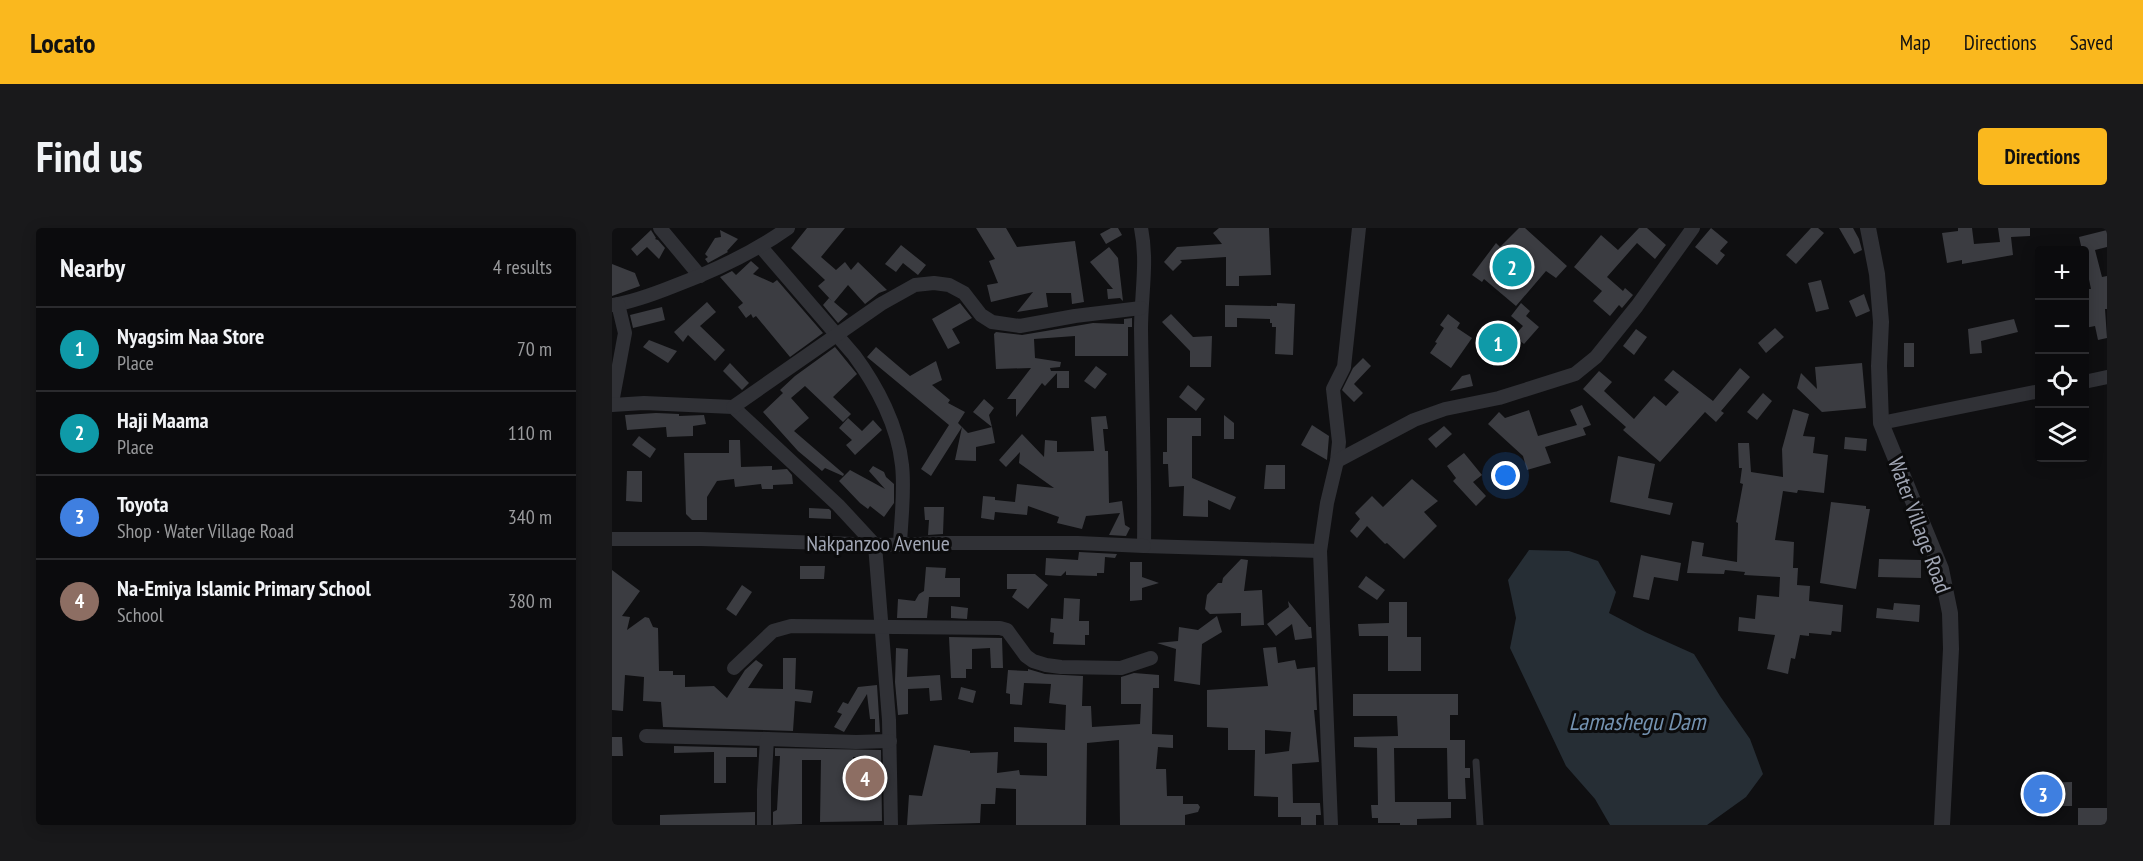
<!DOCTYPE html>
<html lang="en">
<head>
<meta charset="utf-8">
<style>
  body { margin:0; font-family:"PT Sans Narrow",sans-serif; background:#19191b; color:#f1f3f6 }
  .controls { position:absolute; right:18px; top:18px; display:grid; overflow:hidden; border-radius:6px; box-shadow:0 3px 15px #0003 }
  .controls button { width:54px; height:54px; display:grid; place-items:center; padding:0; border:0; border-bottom:2px solid #2b2b2e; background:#0b0b0d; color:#f1f3f6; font:30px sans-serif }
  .you { position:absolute; left:894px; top:248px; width:21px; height:21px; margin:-15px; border:4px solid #fff; border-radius:50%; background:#1a73e8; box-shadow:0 0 0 9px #1a73e833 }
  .badge { display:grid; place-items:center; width:39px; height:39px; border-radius:50%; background:#fab81e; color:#fff; font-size:20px; font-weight:700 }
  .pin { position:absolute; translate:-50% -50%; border:3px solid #fff; box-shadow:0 2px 6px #0006 }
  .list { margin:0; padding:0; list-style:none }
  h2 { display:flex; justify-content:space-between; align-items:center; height:78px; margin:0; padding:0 24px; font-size:26px }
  h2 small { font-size:20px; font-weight:400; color:#9a9b9d }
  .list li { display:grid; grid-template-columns:39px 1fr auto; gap:18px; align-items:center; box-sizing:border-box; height:84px; padding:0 24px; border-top:2px solid #2b2b2e }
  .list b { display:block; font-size:22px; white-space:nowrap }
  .list p { margin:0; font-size:20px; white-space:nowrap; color:#9a9b9d }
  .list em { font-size:20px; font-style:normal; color:#9a9b9d }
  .icon { flex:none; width:33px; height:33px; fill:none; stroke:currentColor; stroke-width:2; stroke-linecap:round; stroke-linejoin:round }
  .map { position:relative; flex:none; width:1495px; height:597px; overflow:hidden; border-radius:6px }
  header { display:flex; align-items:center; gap:36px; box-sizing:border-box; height:84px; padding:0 30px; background:#fab81e; color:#111 }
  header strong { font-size:28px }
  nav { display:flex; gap:33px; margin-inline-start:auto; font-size:21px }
  .intro { display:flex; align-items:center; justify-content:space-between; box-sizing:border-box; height:144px; padding:0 36px }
  h1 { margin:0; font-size:42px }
  .button { padding:15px 27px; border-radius:6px; background:#fab81e; color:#111; font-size:21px; font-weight:700 }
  main { display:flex; gap:36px; padding:0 36px }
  aside { flex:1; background:#0b0b0d; border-radius:6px; box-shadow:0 3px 15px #0003 }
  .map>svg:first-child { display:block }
</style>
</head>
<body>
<header>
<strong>Locato</strong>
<nav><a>Map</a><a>Directions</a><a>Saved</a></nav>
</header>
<div class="intro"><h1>Find us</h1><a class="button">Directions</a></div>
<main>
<aside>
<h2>Nearby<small>4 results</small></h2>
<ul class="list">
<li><span class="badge" style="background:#0f9aa8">1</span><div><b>Nyagsim Naa Store</b><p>Place</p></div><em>70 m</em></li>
<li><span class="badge" style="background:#0f9aa8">2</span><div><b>Haji Maama</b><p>Place</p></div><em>110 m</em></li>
<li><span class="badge" style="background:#3f7fe0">3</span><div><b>Toyota</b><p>Shop · Water Village Road</p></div><em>340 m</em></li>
<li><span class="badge" style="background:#8d6e63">4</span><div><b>Na-Emiya Islamic Primary School</b><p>School</p></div><em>380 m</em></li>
</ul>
</aside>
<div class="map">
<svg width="1495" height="597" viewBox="0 0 1495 597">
  <rect width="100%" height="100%" fill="#0f0f11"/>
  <!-- water -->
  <polygon fill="#262e35" points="917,322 957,323 986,333 1004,364 997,385 1033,404 1082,426 1108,468 1138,511 1151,546 1134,569 1095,597 998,597 983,571 954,538 898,420 904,390 896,352"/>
  <!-- building -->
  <g fill="#3b3c41" fill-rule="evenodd">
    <polygon points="195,0 233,0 209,29 224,42 233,34 239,42 246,34 275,62 267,65 253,76 236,57 222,74 236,86 226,95 211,77 217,70 220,73 206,58 213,52 179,20"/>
    <polygon points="364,0 394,0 405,19 463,13 472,74 460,76 459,65 434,65 436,79 405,84 421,64 379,74 375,57 386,55 377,33 383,31"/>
    <polygon points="499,0 506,0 510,7 494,16 488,6"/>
    <polygon points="607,0 657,0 659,47 627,48 627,58 614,58 614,29 568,32 570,34 561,43 552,34 565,19 610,16 601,5"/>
    <polygon points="907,0 913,0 955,38 944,50 934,43 904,78 872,51 870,54 860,47 884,15 888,19"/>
    <polygon points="1027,0 1035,0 1054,17 1043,31 1025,15 995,49 1011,63 1013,60 1021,67 1010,80 1007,77 998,88 981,73 990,63 962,39 989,7 1006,22"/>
    <polygon points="1099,0 1116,14 1108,23 1113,27 1105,37 1083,19"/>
    <polygon points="1199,0 1206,0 1212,5 1184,36 1174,27"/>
    <polygon points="1227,0 1241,0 1247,11 1250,22 1242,26"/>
    <polygon points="1346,0 1360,0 1362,16 1388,14 1386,0 1418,0 1418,8 1399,9 1401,27 1350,36 1350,32 1335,35 1330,5 1346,3"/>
    <polygon points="39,2 44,10 43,11 46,12 53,20 47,31 35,19 25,28 19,21"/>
    <polygon points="108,2 126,11 115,23 116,24 96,35 93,31 96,29 93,26 103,10 109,9"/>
    <polygon points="1495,2 1495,19 1483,22 1490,49 1495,48 1495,81 1493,81 1495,110 1486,112 1483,98 1473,100 1473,61 1479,61 1473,32 1473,22 1470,22 1467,9"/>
    <polygon points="289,17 314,37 306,47 291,35 284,44 273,36"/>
    <polygon points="497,19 506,30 511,73 508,70 496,71 495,61 501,61 478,34"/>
    <polygon points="139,33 147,40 141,46 161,55 165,52 211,105 178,129 144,88 141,90 139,86 134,90 126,79 131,75 108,49 120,43 124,47"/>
    <polygon points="0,36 23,45 28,58 0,68"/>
    <polygon points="1209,52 1217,81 1204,84 1196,55"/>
    <polygon points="1252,66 1258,83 1244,89 1237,73"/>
    <polygon points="95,74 104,84 88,98 113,122 103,133 76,107 71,114 62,104"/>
    <polygon points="348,75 360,90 340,101 348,115 336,121 320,91"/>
    <polygon points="665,75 683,76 681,127 663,126 664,99 660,99 660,95 658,95 658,91 625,90 625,99 613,99 613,77 665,78"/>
    <polygon points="909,75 918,83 914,88 927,99 912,116 902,108 911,98 899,88"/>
    <polygon points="50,79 53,92 21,100 18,87"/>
    <polygon points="559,86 581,109 600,108 599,139 578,139 578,123 550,94"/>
    <polygon points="836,86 848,95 845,100 860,110 839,140 818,125 825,115 823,114 832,100 828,97"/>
    <polygon points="520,90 520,99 516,99 516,128 463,128 463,108 422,111 423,130 449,134 448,139 438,140 439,143 457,143 457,160 445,160 445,145 433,158 430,155 404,189 404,171 395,171 419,140 384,141 382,106 384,104 410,107 481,95 512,96 512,91"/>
    <polygon points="1402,91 1406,104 1369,113 1370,125 1358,126 1356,101"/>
    <polygon points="1163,100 1172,109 1154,125 1146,115"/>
    <polygon points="1024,101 1035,109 1022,127 1011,118"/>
    <polygon points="37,112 65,123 56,135 31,119"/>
    <rect x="1292" y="115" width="10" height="24"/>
    <polygon points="223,119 245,146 221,169 239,186 231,194 193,158 179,170 197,190 182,203 232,246 231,248 213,240 210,243 186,223 151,184 171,165 168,162 183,148"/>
    <polygon points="264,119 298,148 324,133 330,152 320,157 338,172 336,175 353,184 346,195 356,205 380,199 383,215 364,219 364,233 343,232 350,199 319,248 309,241 337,197 255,129"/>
    <polygon points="751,130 759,138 742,156 751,165 742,174 730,162 741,140"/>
    <polygon points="118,135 137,155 130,162 111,143"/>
    <polygon points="1250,135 1254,180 1210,184 1185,160 1189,145 1205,161 1203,139"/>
    <polygon points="484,138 495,146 483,161 472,153"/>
    <polygon points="1128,140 1138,149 1109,183 1112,185 1104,194 1093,184 1048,234 1011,202 1014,199 971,161 987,143 1000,154 992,163 1022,191 1042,168 1054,178 1067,164 1052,152 1061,142 1101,173"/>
    <polygon points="858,146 861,158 838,163 850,148"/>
    <polygon points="576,157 593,171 584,183 567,169"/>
    <polygon points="1151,165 1160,173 1145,192 1135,184"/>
    <polygon points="372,171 382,180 377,187 380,199 361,184"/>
    <polygon points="970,177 979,197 971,200 974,207 933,219 939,235 915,242 911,228 876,196 887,184 893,190 917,182 926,208 965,197 958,182"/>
    <polygon points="1181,181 1197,186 1191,208 1203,209 1201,225 1216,227 1212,265 1186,262 1185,265 1171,263 1163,312 1182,314 1181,340 1186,340 1185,357 1198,358 1197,373 1231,377 1229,404 1220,403 1219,407 1197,405 1197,408 1188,407 1183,431 1179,430 1176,446 1155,441 1163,407 1126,403 1127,389 1143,391 1145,367 1167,369 1168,349 1132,347 1133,344 1113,342 1112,346 1075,345 1080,313 1092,315 1090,328 1125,334 1126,295 1124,294 1131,256 1128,255 1130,240 1127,240 1126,215 1137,215 1139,244 1171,249 1170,221"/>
    <polygon points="44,185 67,186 67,188 92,187 94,196 81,198 81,208 55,209 54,199 15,202 13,187"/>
    <polygon points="612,187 622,195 622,211 612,211"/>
    <polygon points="494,188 496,201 491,201 493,223 496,223 497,275 510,273 513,297 518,300 514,308 497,307 508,285 474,288 470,301 445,295 447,289 416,278 415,287 383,284 382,292 369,290 371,268 383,269 383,272 403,274 405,256 442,260 407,235 408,224 394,239 387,232 410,206 432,229 433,212 445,213 445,224 482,223 479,189"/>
    <polygon points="236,190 250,203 261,192 270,202 243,227 234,217 240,212 227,200"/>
    <polygon points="555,190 589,190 589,208 580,208 580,250 624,269 618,282 596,272 596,289 571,288 572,258 557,259 556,236 551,236 551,224 555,224"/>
    <polygon points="700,197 717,208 715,232 689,217"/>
    <polygon points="832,198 840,206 824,220 816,211"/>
    <polygon points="27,208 44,221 38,230 20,217"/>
    <polygon points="1233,209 1255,211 1254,223 1232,221"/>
    <polygon points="117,212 128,212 129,239 160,238 160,242 175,241 180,247 181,256 161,257 161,261 150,261 149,256 123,259 122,251 105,253 95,269 95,292 80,292 74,286 72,225 117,225"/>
    <polygon points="852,225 870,247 861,254 874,268 864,278 841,253 844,250 835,238"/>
    <polygon points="1006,228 1043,236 1036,270 1061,275 1058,287 998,274"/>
    <polygon points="654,237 673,237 673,261 652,261"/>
    <polygon points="261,238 272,244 274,249 282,256 282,275 272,289 258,278 256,281 248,275 227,253 238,242 273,261 257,243"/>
    <polygon points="15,243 30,243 30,274 14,273"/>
    <polygon points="800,251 826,273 812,284 825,298 792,331 775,315 773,316 755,298 745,310 738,303 748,291 743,285 760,268 771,279"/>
    <polygon points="1219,274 1254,278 1254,281 1258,281 1244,361 1208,355"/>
    <polygon points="312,279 332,279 331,306 316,307 317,292 313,292"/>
    <polygon points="197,280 217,281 219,283 219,291 197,290"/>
    <polygon points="467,324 505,326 503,330 493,329 492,345 485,345 485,348 454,347 454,343 449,348 433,347 434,330 466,332"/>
    <polygon points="1029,327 1069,335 1066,353 1042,349 1037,372 1021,369"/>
    <polygon points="629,331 636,332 632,363 650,362 652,397 629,398 629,385 598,386 593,381 595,367 606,355 610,355 611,350"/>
    <polygon points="1267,331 1309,332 1309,350 1266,349"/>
    <polygon points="518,334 530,334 530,349 547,355 530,360 530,372 518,373"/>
    <polygon points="188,338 213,338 212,351 188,351"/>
    <polygon points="314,339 334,340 333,350 348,350 348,369 317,369 315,390 285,390 286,371 303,373 307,366 312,363"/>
    <polygon points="0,342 28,363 10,388 18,389 15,402 33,389 37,390 41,399 46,400 47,443 61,443 61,447 73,447 73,459 102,458 115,470 133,442 144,432 151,437 136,460 171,461 171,430 184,430 183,461 201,463 199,475 183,473 181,503 51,499 49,474 31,473 32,449 13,447 11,483 0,482"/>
    <polygon points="395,346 423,346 436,357 416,381 400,369 405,361 395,361"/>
    <polygon points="754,348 773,362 765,372 746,359"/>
    <polygon points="130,357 140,364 124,388 114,381"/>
    <polygon points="452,370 468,371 467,393 477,393 477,407 473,407 473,417 441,416 442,405 438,404 439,390 451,391"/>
    <polygon points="676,373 697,399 699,399 700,410 683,412 680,396 664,408 655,396 677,379"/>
    <polygon points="777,374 795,374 795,409 809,409 809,443 776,443 776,408 747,408 746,396 777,395"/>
    <polygon points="1282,375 1308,377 1307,394 1264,390 1265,380 1281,382"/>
    <polygon points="339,378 356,380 355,391 339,390"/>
    <polygon points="605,388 610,404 590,416 588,457 562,453 564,421 545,415 566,413 567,399 586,402"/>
    <polygon points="337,409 390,410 391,440 379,440 378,420 360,421 360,441 354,441 354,450 339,450"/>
    <path d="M664 419 666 435 683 432 685 441 703 439 705 482H702L707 534 680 536 681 575H708L709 587H704V597H689V589H666V569L642 568 643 522H616V500L595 499V462L656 458 651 420ZM653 502 679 504 677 523 653 526Z"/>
    <polygon points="284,420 296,421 295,449 328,447 330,472 318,473 317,460 296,461 296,486 286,487 283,454"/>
    <polygon points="416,441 433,446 471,448 470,478 479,478 480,499 528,496 529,476 509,476 509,449 522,445 547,447 547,460 541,460 540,506 561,507 561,520 546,519 544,541 554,541 555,568 571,568 571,576 586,576 588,579 586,584 573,587 573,597 508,597 507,512 475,515 474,597 404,597 404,561 384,560 383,576 369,576 368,595 295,597 297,567 310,568 322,517 358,523 358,525 386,524 385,545 407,542 408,547 435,548 435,515 402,514 402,499 453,502 454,477 437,475 439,456 412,455 410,477 398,476 398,466 394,465 396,442 416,443"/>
    <polygon points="265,457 268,504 263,504 263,491 258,491 255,466 232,504 222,499 230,486 225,484 231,474 236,476 246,459"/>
    <polygon points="349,459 364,463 361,475 346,471"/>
    <polygon points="741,466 846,466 846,487 838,487 838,512 853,512 853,540 858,540 858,550 853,550 854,571 836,571 835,520 782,520 783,574 839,574 839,590 805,591 805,597 788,597 788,595 766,595 766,590 760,590 759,577 766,577 765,520 742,519 742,509 786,508 785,488 741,488"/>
    <polygon points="0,509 10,509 11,528 0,528"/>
    <polygon points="62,518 145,520 145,529 114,529 114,555 102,555 102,524 62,525"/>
    <path d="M163 520 269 522 270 593 208 594 209 532H190V596L161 597V584L165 582 168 528H163ZM241 529H262L263 565H242Z"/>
    <polygon points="1460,554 1460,578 1411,578 1410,560 1422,559 1422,555"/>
    <rect x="1466" y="580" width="29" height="17"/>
    <polygon points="143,584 143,597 48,597 48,587"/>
  </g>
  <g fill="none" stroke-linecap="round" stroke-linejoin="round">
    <!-- service -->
    <polyline stroke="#303136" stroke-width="7" points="864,534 868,597"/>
    <!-- minor -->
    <g stroke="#303136" stroke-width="14">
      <polyline points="48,0 88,48"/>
      <path d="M529 0C536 34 529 67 529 101 530 173 533 246 532 318L708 323"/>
      <path d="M149 19 242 127C265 158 286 198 290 237 293 264 289 290 288 317"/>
      <path d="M0 77C21 74 42 66 62 58 102 43 141 25 176 0"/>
      <polyline points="1472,154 1495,149"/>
      <polyline points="0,175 13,105 6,76"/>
      <polyline points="0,177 32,175 121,179 226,277 263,317 277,492 279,597"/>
      <polyline points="121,179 269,76 303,57 322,55 337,57 352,65 369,87 380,94 408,98 463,88 529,80"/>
      <polyline points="1269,195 1428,163"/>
      <polyline points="725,233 727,214 721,161 732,139 747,0"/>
      <polyline points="0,311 89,311 274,317 335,315 466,315 532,318"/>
      <polyline points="122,440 161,403 179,398 388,400 395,402 414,428 421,433 434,437 449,439 509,440 539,430"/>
      <polyline points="34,508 155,511"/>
      <polyline points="152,597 152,562 155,511 244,514 278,513"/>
      <polyline points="719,597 708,323 715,275 725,233 802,192 833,181 887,170 963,146 984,129 1025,78 1081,0"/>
    </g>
    <!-- tertiary -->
    <polyline stroke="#303136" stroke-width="16" points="1256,0 1265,46 1269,94 1267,138 1269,195 1329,341 1338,385 1339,421 1330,597"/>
  </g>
  <g text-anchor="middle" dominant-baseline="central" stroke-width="6" stroke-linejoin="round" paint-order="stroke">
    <!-- street labels -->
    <g font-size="22" fill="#a0a5b3" stroke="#0b0b0c">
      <text transform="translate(1308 297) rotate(70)">Water Village Road</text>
      <text x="266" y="315">Nakpanzoo Avenue</text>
    </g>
    <!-- water labels -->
    <g font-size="24" font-style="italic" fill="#7492b0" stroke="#0b0b0c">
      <text x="1025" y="493">Lamashegu Dam</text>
    </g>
  </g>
</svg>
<div class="controls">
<button>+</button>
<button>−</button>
<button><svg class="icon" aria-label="locate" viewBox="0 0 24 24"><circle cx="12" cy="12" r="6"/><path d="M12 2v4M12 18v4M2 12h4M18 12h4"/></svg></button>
<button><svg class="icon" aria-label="layers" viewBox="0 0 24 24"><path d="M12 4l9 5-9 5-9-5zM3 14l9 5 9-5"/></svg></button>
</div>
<div class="you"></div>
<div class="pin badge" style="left:886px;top:115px;background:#0f9aa8">1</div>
<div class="pin badge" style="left:900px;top:39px;background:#0f9aa8">2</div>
<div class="pin badge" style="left:1431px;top:566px;background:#3f7fe0">3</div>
<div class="pin badge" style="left:253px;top:550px;background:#8d6e63">4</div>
</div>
</main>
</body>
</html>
